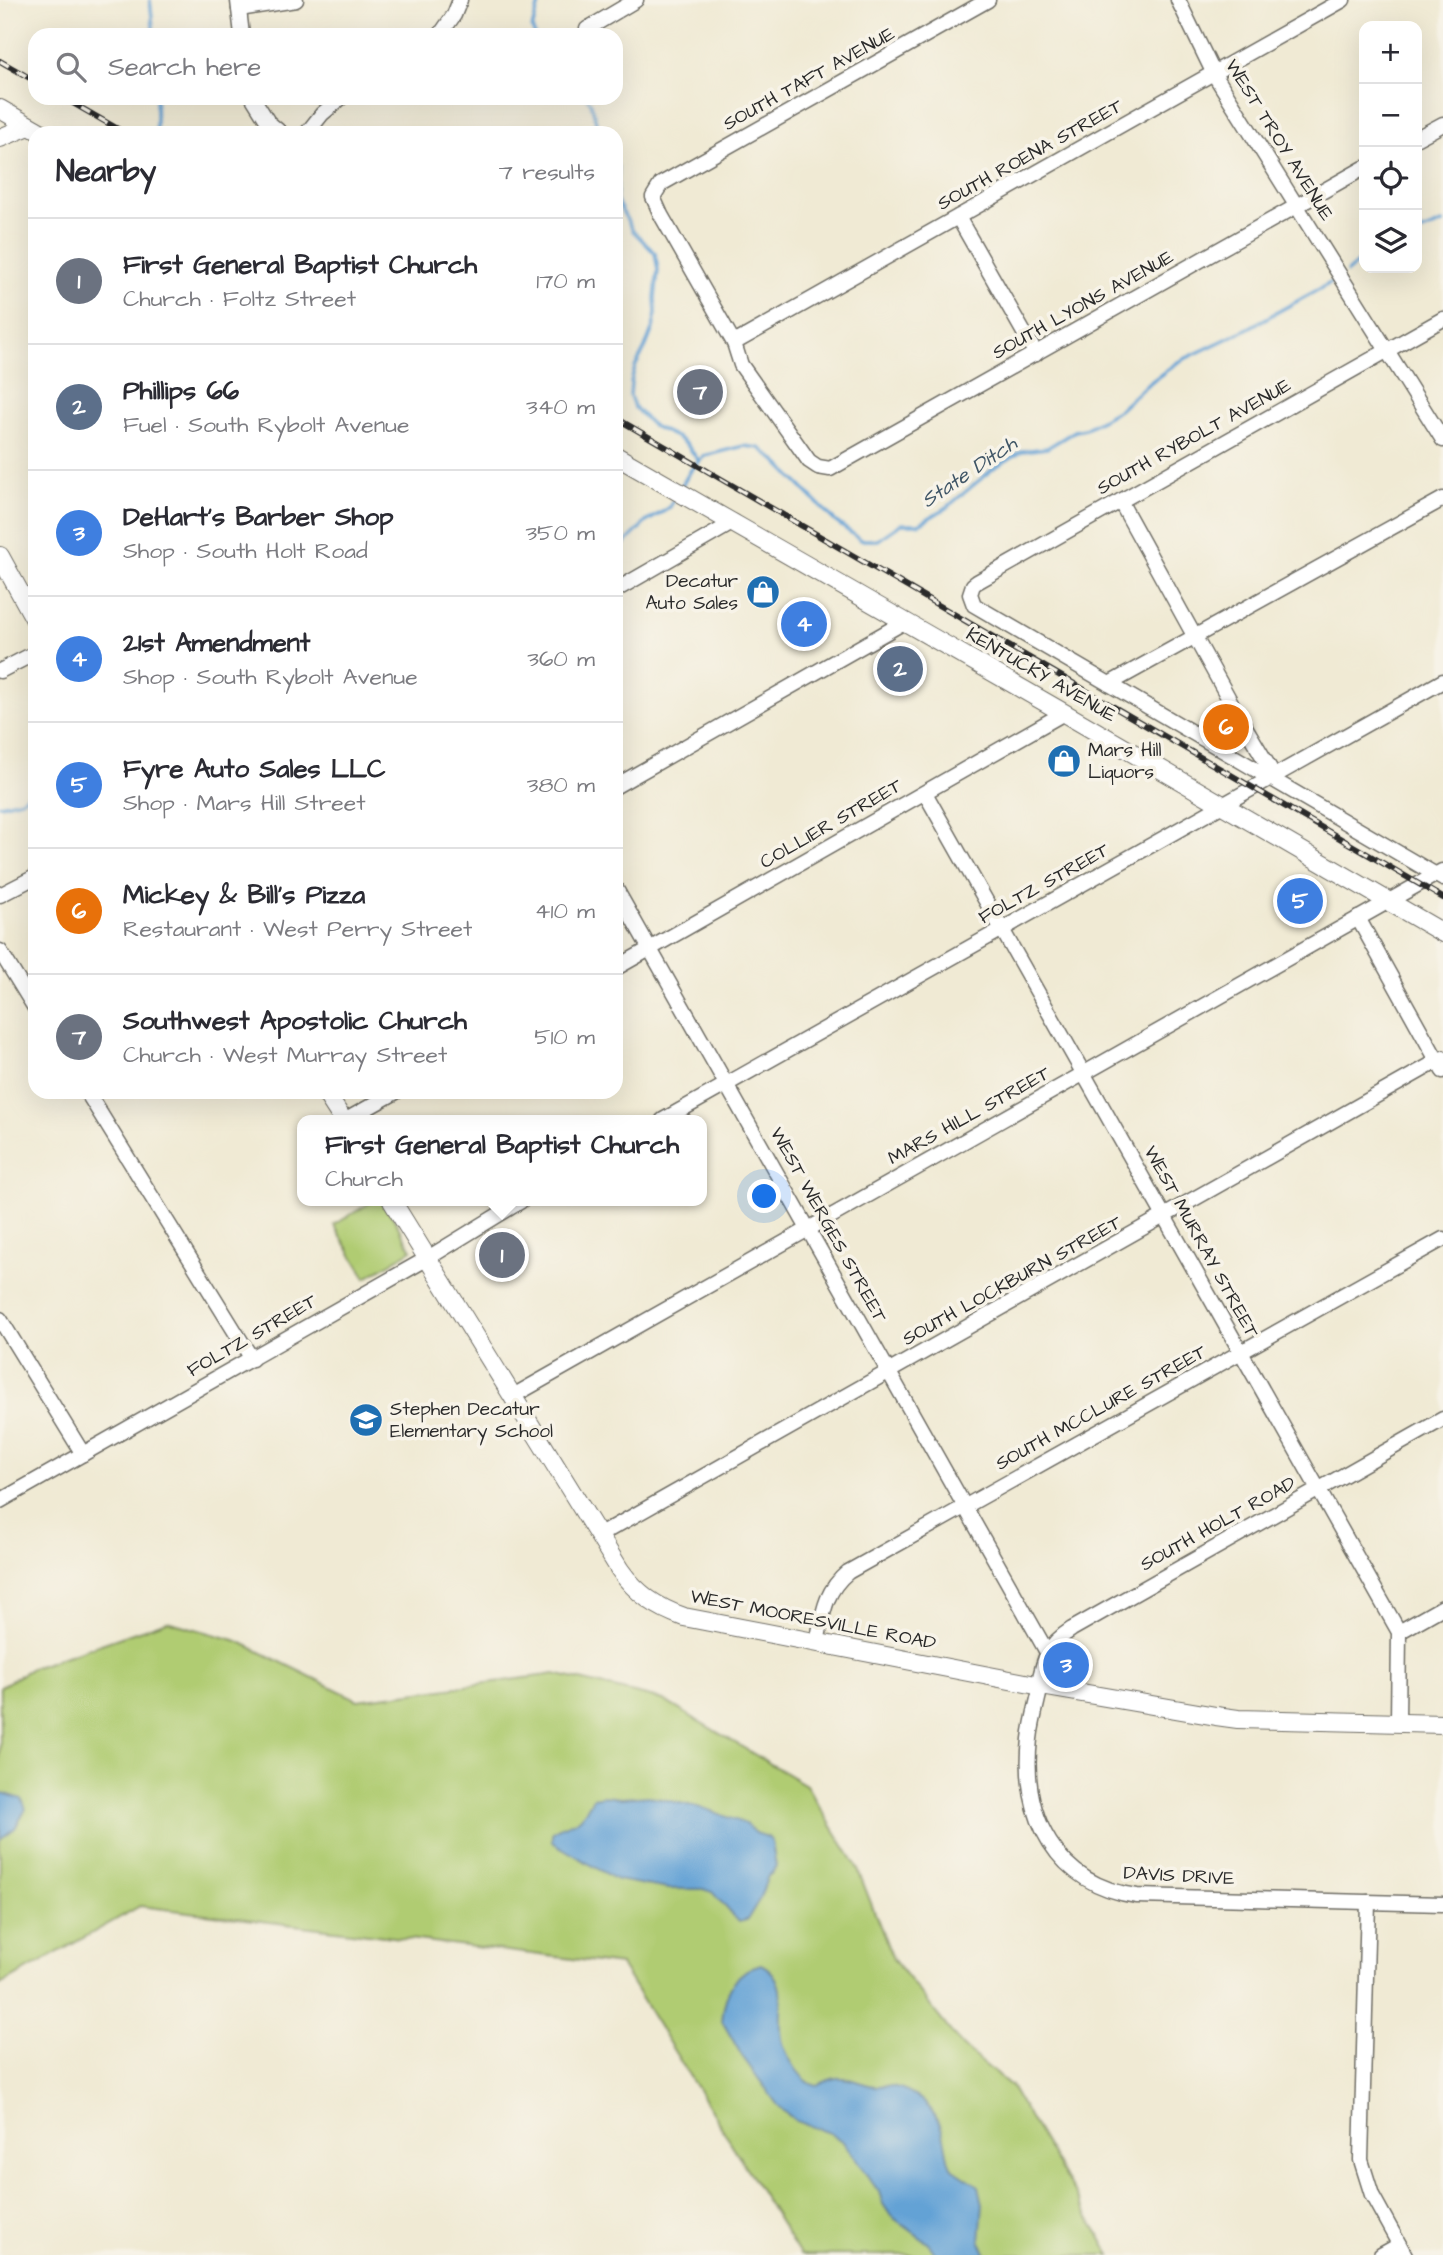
<!DOCTYPE html>
<html lang="en">
<head>
<meta charset="utf-8">
<style>
  body { margin:0; font-family:"Architects Daughter",sans-serif; background:#f2f2f3; color:#2b2b33 }
  .controls { position:absolute; right:21px; top:21px; display:grid; overflow:hidden; border-radius:14px; box-shadow:0 7px 28px #0002 }
  .controls button { width:63px; height:63px; display:grid; place-items:center; padding:0; border:0; border-bottom:2px solid #e1e1e2; background:#fff; color:#2b2b33; font:35px sans-serif }
  .you { position:absolute; left:765px; top:1197px; width:24px; height:24px; margin:-18px; border:5px solid #fff; border-radius:50%; background:#1a73e8; box-shadow:0 0 0 10px #1a73e833 }
  .badge { display:grid; place-items:center; width:46px; height:46px; border-radius:50%; background:#1f6fb2; color:#fff; font-size:23px; font-weight:700 }
  .pin { position:absolute; translate:-50% -50%; border:4px solid #fff; box-shadow:0 2px 7px #0006 }
  .popup { position:absolute; left:297px; top:1115px; width:410px; height:91px; box-sizing:border-box; display:grid; place-content:center; border-radius:14px; background:#fff; filter:drop-shadow(0 2px 5px #0005); font-size:23px; white-space:nowrap; color:#7c7c81 }
  .popup b { font-size:26px; color:#2b2b33 }
  .popup::after { content:''; position:absolute; left:50%; top:100%; margin-left:-14px; border:14px solid transparent; border-top-color:#fff }
  .list { margin:0; padding:0; list-style:none }
  h2 { display:flex; justify-content:space-between; align-items:center; height:91px; margin:0; padding:0 28px; font-size:30px }
  h2 small { font-size:23px; font-weight:400; color:#7c7c81 }
  .list li { display:grid; grid-template-columns:46px 1fr auto; gap:21px; align-items:center; box-sizing:border-box; height:126px; padding:0 28px; border-top:2px solid #e1e1e2 }
  .list b { display:block; font-size:26px; white-space:nowrap }
  .list p { margin:0; font-size:23px; white-space:nowrap; color:#7c7c81 }
  .list em { font-size:23px; font-style:normal; color:#7c7c81 }
  .icon { flex:none; width:38px; height:38px; fill:none; stroke:currentColor; stroke-width:2; stroke-linecap:round; stroke-linejoin:round }
  .map { position:relative; flex:none; width:1443px; height:2255px; overflow:hidden }
  .search { position:absolute; background:#fff; box-shadow:0 7px 28px #0002; left:28px; top:28px; width:595px; height:77px; display:flex; align-items:center; gap:18px; box-sizing:border-box; padding:0 24px; border-radius:21px; color:#7c7c81; font-size:26px }
  .panel { position:absolute; background:#fff; box-shadow:0 7px 28px #0002; left:28px; top:126px; width:595px; height:973px; border-radius:21px }
  .map>svg:first-child { display:block }
</style>
</head>
<body>
<div class="map">
<svg width="1443" height="2255" viewBox="0 0 1443 2255">
  <rect width="100%" height="100%" fill="#f7f3e8"/>
  <filter id="ink" filterUnits="userSpaceOnUse"><feTurbulence type="fractalNoise" baseFrequency=".0143" numOctaves="2"/><feDisplacementMap in="SourceGraphic" scale="14" xChannelSelector="R" yChannelSelector="G"/><feConvolveMatrix kernelMatrix="1 2 1 2 8 2 1 2 1" color-interpolation-filters="sRGB"/></filter>
  <filter id="wash" filterUnits="userSpaceOnUse"><feTurbulence type="fractalNoise" baseFrequency=".00686" numOctaves="4" result="noise"/><feDisplacementMap in="SourceGraphic" scale="28" xChannelSelector="R" yChannelSelector="G"/><feGaussianBlur stdDeviation="1.57" result="paint"/><feColorMatrix in="noise" values="0 0 0 0 0 0 0 0 0 0 0 0 0 0 0 0 0 1.4 0 .05"/><feComposite in="paint" operator="in"/></filter>
  <g filter="url(#wash)">
    <rect width="100%" height="100%" fill="#f0ead4"/>
    <!-- green -->
    <g fill="#b0cc72" stroke="#6e7c4e" stroke-width="2">
      <polygon points="373,1201 383,1201 412,1250 366,1278 334,1225"/>
      <polygon points="167,1621 238,1641 358,1700 555,1674 663,1700 806,1785 856,1865 893,1959 963,2047 1011,2086 1111,2255 800,2255 621,1965 140,1906 0,1985 0,1687 32,1668"/>
    </g>
    <!-- water -->
    <g fill="#63a2d5" stroke="#476680" stroke-width="2">
      <polygon points="3,1793 22,1799 26,1809 15,1828 0,1839 0,1795"/>
      <path d="M605 1796 621 1798 649 1796 706 1809 746 1824 756 1833 768 1837 772 1842 776 1866 772 1873 768 1876 759 1900 747 1920 739 1922 712 1892 703 1889H668L617 1880 552 1842V1833C560 1825 570 1825 579 1819 585 1814 589 1805 593 1798Z"/>
      <path d="M761 1964C791 1979 777 2013 782 2039 784 2050 790 2060 796 2069 802 2077 808 2084 817 2086 840 2072 846 2079 869 2085 876 2087 883 2085 891 2086 915 2090 934 2107 942 2130 946 2142 946 2156 951 2167L979 2186 983 2204 980 2242 986 2255H936L928 2243 891 2216 883 2204 879 2192 843 2142 830 2133 796 2121 780 2108 742 2056 722 2021C724 1995 734 1971 761 1964Z"/>
    </g>
    <g fill="none" stroke-linecap="round" stroke-linejoin="round">
      <!-- stream -->
      <g stroke="#63a2d5" stroke-width="3.5">
        <polyline points="150,0 154,35"/>
        <polyline points="535,35 532,29 540,0"/>
        <polyline points="587,98 591,103 599,133"/>
        <polyline points="156,133 156,98"/>
        <polyline points="616,165 618,169 616,200 633,231 655,253 658,270 655,298 656,313 653,328 645,348 635,367 631,382 630,396 634,407 653,426 678,438 687,445 699,461"/>
        <polyline points="1417,233 1443,223"/>
        <polyline points="1347,272 1364,257"/>
        <polyline points="681,487 691,470 704,456 744,446 760,448 776,461 836,522 861,540 878,540 901,524 919,524 946,508 994,468 1022,451 1047,448 1075,431 1085,429 1119,410 1144,387 1178,362 1243,331 1334,281"/>
        <polyline points="616,546 623,545 646,522 669,508 676,496"/>
        <polyline points="0,805 21,800 35,789"/>
      </g>
    </g>
  </g>
  <g filter="url(#ink)">
    <g fill="none" stroke-linecap="round" stroke-linejoin="round">
      <!-- minor casing -->
      <g stroke="#706e66" stroke-width="17">
        <g id="minor">
          <polyline points="988,0 661,184 653,197 661,215 734,343 741,365 809,461 818,467 830,469 1364,168"/>
          <polyline points="1178,0 1214,74 1443,440"/>
          <polyline points="238,1 242,35"/>
          <polyline points="239,9 296,0"/>
          <polyline points="587,29 636,0"/>
          <polyline points="440,35 454,15 460,0"/>
          <polyline points="253,98 268,122 281,133"/>
          <polyline points="307,133 322,114 341,98"/>
          <polyline points="1417,138 1443,124"/>
          <polyline points="958,217 1036,354"/>
          <polyline points="1443,319 977,582 973,585 970,594 974,605 1443,879"/>
          <polyline points="734,343 1343,0"/>
          <polyline points="1120,501 1234,708 1275,777"/>
          <polyline points="616,590 734,522"/>
          <polyline points="0,671 35,653"/>
          <polyline points="1109,684 1443,499"/>
          <polyline points="616,786 906,621"/>
          <polyline points="925,793 1399,1632 1398,1722"/>
          <polyline points="616,889 1047,1652"/>
          <polyline points="0,895 35,877"/>
          <polyline points="1358,918 1443,1071"/>
          <polyline points="0,951 35,1008"/>
          <polyline points="616,968 1064,713"/>
          <polyline points="87,1092 252,1359"/>
          <polyline points="346,1120 396,1092"/>
          <polyline points="663,1120 1443,681"/>
          <polyline points="0,1319 83,1454"/>
          <polyline points="513,1396 1442,871"/>
          <polyline points="0,1501 428,1258 521,1201"/>
          <polyline points="598,1536 1443,1058"/>
          <polyline points="1399,1632 1443,1607"/>
          <path d="M817 1643C823 1614 824 1592 848 1572L1443 1239"/>
          <path d="M1038 1686C1044 1658 1047 1645 1072 1629L1443 1419"/>
          <path d="M1041 1686C1037 1704 1032 1721 1030 1739 1021 1816 1056 1885 1137 1896L1443 1904"/>
          <polyline points="1368,1902 1361,2160 1372,2195 1405,2255"/>
          <polyline points="1381,2255 1399,2245"/>
        </g>
      </g>
      <!-- major casing -->
      <g stroke="#706e66" stroke-width="20">
        <g id="major">
          <polyline points="0,109 42,133"/>
          <polyline points="0,138 29,126"/>
          <polyline points="616,456 1064,713 1443,933"/>
          <polyline points="0,556 35,620"/>
          <polyline points="325,1092 343,1120"/>
          <path d="M392 1201 620 1570C637 1594 656 1607 684 1617L1041 1686 1216 1716 1238 1719 1443 1724"/>
        </g>
      </g>
      <!-- minor -->
      <use href="#minor" stroke="#fff" stroke-width="14"/>
      <!-- major -->
      <use href="#major" stroke="#fff" stroke-width="18"/>
      <!-- rail casing -->
      <g stroke="#2b2b2b" stroke-width="6">
        <g id="rail">
          <polyline points="0,61 35,81"/>
          <polyline points="64,98 125,133"/>
          <polyline points="616,418 1443,898"/>
        </g>
      </g>
      <!-- rail -->
      <use href="#rail" stroke="#f7f3e8" stroke-width="3.5" stroke-dasharray="10" stroke-linecap="butt"/>
    </g>
  </g>
  <!-- icons -->
  <defs>
    <g id="shop-disc" transform="scale(1.75)"><circle r="9.5" fill="#1f6fb2" stroke="#f7f3e8"/><path d="M-5-2.5h2.3a2.7 3.5 0 0 1 5.4 0H5L5.5 6h-11ZM-1.5-2.5h3a1.5 2.3 0 0 0-3 0Z" fill="#fff"/></g>
    <g id="school-disc" transform="scale(1.75)"><circle r="9.5" fill="#1f6fb2" stroke="#f7f3e8"/><path d="M0-5L7-2L0 1L-7-2ZM-4 1L0 2.5L4 1V4Q0 6-4 4Z" fill="#fff"/></g>
  </defs>
  <g fill-rule="evenodd">
    <use href="#shop-disc" x="763" y="592"/>
    <use href="#shop-disc" x="1064" y="761"/>
    <use href="#school-disc" x="366" y="1420"/>
  </g>
  <g text-anchor="middle" dominant-baseline="central" stroke-width="7" stroke-linejoin="round" paint-order="stroke">
    <!-- street labels -->
    <g font-size="19" fill="#2b2b2b" stroke="#f7f3e8">
      <text transform="translate(809 79) rotate(-29)">SOUTH TAFT AVENUE</text>
      <text transform="translate(1279 140) rotate(58)">WEST TROY AVENUE</text>
      <text transform="translate(1030 155) rotate(-29)">SOUTH ROENA STREET</text>
      <text transform="translate(1083 305) rotate(-29)">SOUTH LYONS AVENUE</text>
      <text transform="translate(1194 437) rotate(-29)">SOUTH RYBOLT AVENUE</text>
      <text transform="translate(1041 675) rotate(30)">KENTUCKY AVENUE</text>
      <text transform="translate(831 824) rotate(-30)">COLLIER STREET</text>
      <text transform="translate(1044 884) rotate(-29)">FOLTZ STREET</text>
      <text transform="translate(969 1116) rotate(-29)">MARS HILL STREET</text>
      <text transform="translate(828 1225) rotate(61)">WEST WERGES STREET</text>
      <text transform="translate(1201 1242) rotate(61)">WEST MURRAY STREET</text>
      <text transform="translate(1012 1281) rotate(-29)">SOUTH LOCKBURN STREET</text>
      <text transform="translate(252 1336) rotate(-30)">FOLTZ STREET</text>
      <text transform="translate(1101 1408) rotate(-29)">SOUTH MCCLURE STREET</text>
      <text transform="translate(1218 1524) rotate(-29)">SOUTH HOLT ROAD</text>
      <text transform="translate(813 1620) rotate(11)">WEST MOORESVILLE ROAD</text>
      <text transform="translate(1179 1876) rotate(3)">DAVIS DRIVE</text>
    </g>
    <!-- poi labels -->
    <g font-size="19" fill="#2b2b2b" stroke="#f7f3e8" text-anchor="start">
      <text x="738" y="581" text-anchor="end">Decatur<tspan x="738" dy="22">Auto Sales</tspan></text>
      <text x="1088" y="750">Mars Hill<tspan x="1088" dy="22">Liquors</tspan></text>
      <text x="390" y="1409">Stephen Decatur<tspan x="390" dy="22">Elementary School</tspan></text>
    </g>
    <!-- water labels -->
    <g font-size="21" font-style="italic" fill="#3f5566" stroke="#f7f3e8">
      <text transform="translate(969 472) rotate(-34)">State Ditch</text>
    </g>
  </g>
</svg>
<div class="controls">
<button>+</button>
<button>−</button>
<button><svg class="icon" aria-label="locate" viewBox="0 0 24 24"><circle cx="12" cy="12" r="6"/><path d="M12 2v4M12 18v4M2 12h4M18 12h4"/></svg></button>
<button><svg class="icon" aria-label="layers" viewBox="0 0 24 24"><path d="M12 4l9 5-9 5-9-5zM3 14l9 5 9-5"/></svg></button>
</div>
<div class="you"></div>
<div class="pin badge" style="left:502px;top:1255px;background:#6b7280">1</div>
<div class="popup"><b>First General Baptist Church</b>Church</div>
<div class="pin badge" style="left:900px;top:669px;background:#5c6f8a">2</div>
<div class="pin badge" style="left:1066px;top:1665px;background:#3f7fe0">3</div>
<div class="pin badge" style="left:804px;top:624px;background:#3f7fe0">4</div>
<div class="pin badge" style="left:1300px;top:901px;background:#3f7fe0">5</div>
<div class="pin badge" style="left:1226px;top:727px;background:#e8710a">6</div>
<div class="pin badge" style="left:700px;top:392px;background:#6b7280">7</div>
<div class="search"><svg class="icon" aria-label="search" viewBox="0 0 24 24"><circle cx="10" cy="10" r="6"/><path d="M15 15l6 6"/></svg>Search here</div>
<section class="panel">
<h2>Nearby<small>7 results</small></h2>
<ul class="list">
<li><span class="badge" style="background:#6b7280">1</span><div><b>First General Baptist Church</b><p>Church · Foltz Street</p></div><em>170 m</em></li>
<li><span class="badge" style="background:#5c6f8a">2</span><div><b>Phillips 66</b><p>Fuel · South Rybolt Avenue</p></div><em>340 m</em></li>
<li><span class="badge" style="background:#3f7fe0">3</span><div><b>DeHart’s Barber Shop</b><p>Shop · South Holt Road</p></div><em>350 m</em></li>
<li><span class="badge" style="background:#3f7fe0">4</span><div><b>21st Amendment</b><p>Shop · South Rybolt Avenue</p></div><em>360 m</em></li>
<li><span class="badge" style="background:#3f7fe0">5</span><div><b>Fyre Auto Sales LLC</b><p>Shop · Mars Hill Street</p></div><em>380 m</em></li>
<li><span class="badge" style="background:#e8710a">6</span><div><b>Mickey &amp; Bill's Pizza</b><p>Restaurant · West Perry Street</p></div><em>410 m</em></li>
<li><span class="badge" style="background:#6b7280">7</span><div><b>Southwest Apostolic Church</b><p>Church · West Murray Street</p></div><em>510 m</em></li>
</ul>
</section>
</div>
</body>
</html>
